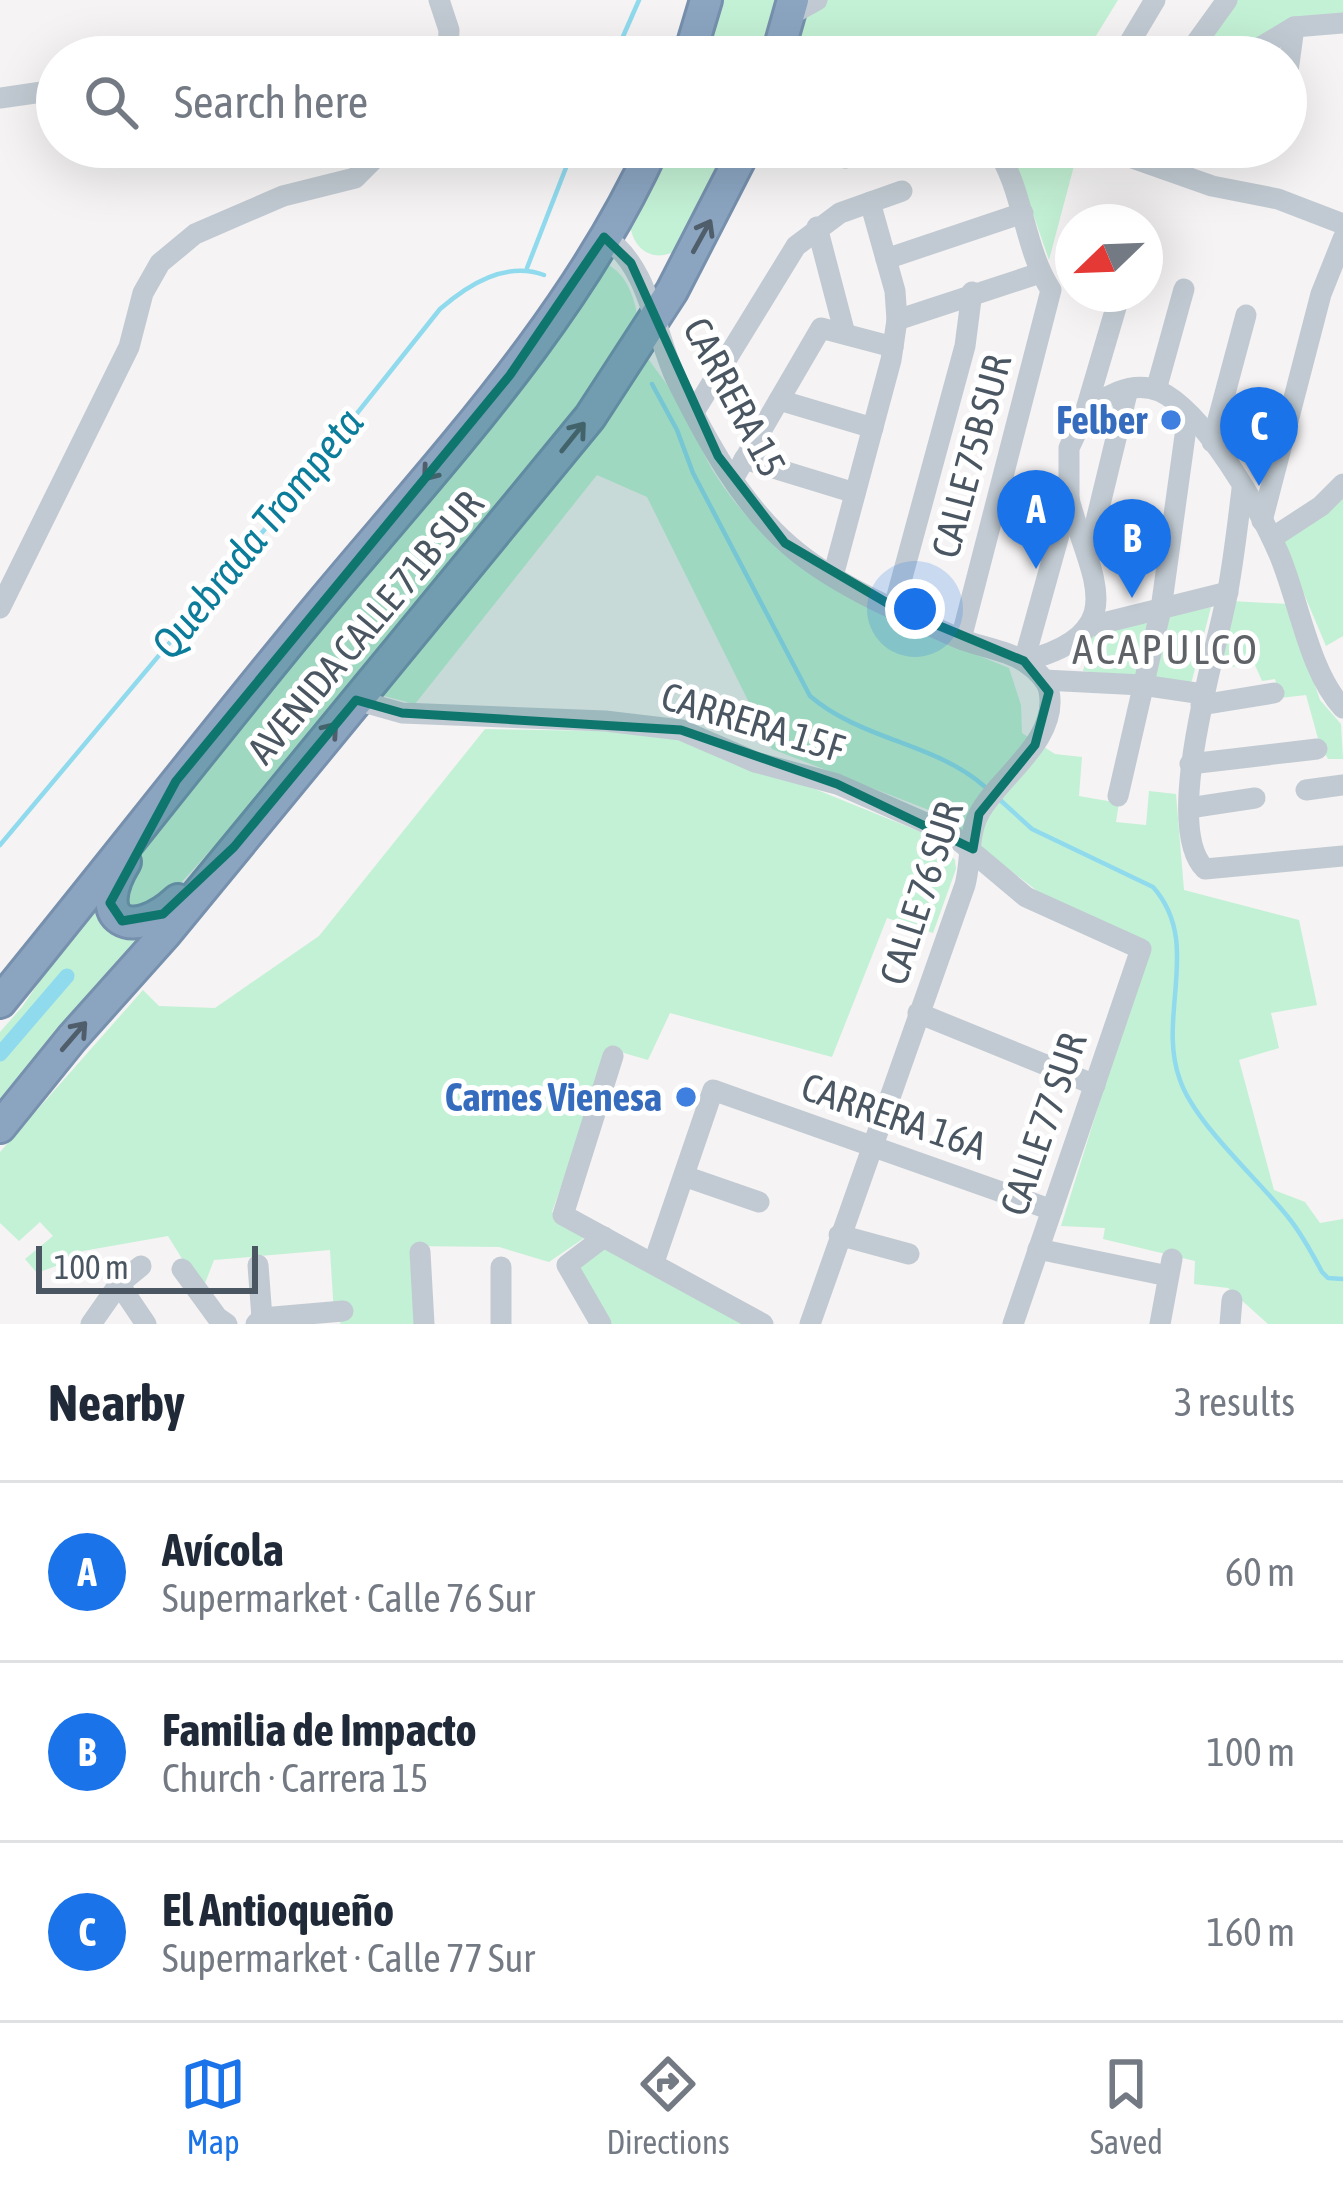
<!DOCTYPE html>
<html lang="en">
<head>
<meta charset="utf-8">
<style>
  body { margin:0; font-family:"Asap Condensed",sans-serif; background:#f6f6f7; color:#1f2937 }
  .compass { position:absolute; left:1055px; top:204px; width:108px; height:108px; border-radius:50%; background:#fff; box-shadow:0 12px 48px #0002; rotate:247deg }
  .scale { position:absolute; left:36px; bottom:30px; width:222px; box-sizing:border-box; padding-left:12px; border:6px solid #4a5661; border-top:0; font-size:33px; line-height:42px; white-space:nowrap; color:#4a5661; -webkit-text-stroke:9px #fff; paint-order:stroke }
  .you { position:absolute; left:915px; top:609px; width:42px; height:42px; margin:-30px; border:9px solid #fff; border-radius:50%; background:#1a73e8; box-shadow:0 0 0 18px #1a73e833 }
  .badge { display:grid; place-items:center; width:78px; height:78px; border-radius:50%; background:#1a73e8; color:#fff; font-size:39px; font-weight:700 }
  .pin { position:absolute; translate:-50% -99px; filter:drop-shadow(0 3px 6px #0008) }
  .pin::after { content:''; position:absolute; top:63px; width:42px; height:36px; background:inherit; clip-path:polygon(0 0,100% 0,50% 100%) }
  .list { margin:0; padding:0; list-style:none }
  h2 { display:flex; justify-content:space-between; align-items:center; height:156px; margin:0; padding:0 48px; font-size:51px }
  h2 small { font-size:39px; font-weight:400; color:#747a83 }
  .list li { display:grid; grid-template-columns:78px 1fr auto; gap:36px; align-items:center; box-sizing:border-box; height:180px; padding:0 48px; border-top:3px solid #e0e1e3 }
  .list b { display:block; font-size:45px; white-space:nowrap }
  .list p { margin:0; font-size:39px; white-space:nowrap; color:#747a83 }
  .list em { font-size:39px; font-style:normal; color:#747a83 }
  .icon { flex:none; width:66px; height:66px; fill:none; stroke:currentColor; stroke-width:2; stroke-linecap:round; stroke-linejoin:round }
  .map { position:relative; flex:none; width:1343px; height:1324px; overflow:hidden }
  .search { position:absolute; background:#fff; box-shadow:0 12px 48px #0002; left:36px; right:36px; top:36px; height:132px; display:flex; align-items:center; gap:30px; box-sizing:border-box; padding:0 42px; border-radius:66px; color:#747a83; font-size:45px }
  .sheet { height:696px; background:#fff }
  nav { display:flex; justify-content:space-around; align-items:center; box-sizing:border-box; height:168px; border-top:3px solid #e0e1e3; background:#fff; font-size:33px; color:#747a83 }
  nav a { display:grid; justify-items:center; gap:6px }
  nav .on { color:#1a73e8 }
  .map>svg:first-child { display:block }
</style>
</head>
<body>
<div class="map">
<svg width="1343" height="1324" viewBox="0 0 1343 1324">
  <rect width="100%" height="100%" fill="#f5f3f3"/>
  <!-- green -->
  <g fill="#c3f1d5">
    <polygon points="717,0 785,0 767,57 698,57"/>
    <polygon points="806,0 1118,0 1083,57 920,57 881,52 869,57 791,54"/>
    <polygon points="1223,0 1343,0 1343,23 1239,57 1189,57"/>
    <path d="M662 147H733L679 249C652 266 629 247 630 218Z"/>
    <polygon points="1010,147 1079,147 1049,260"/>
    <path d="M600 261C628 271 635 299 639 326L612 367 286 767 160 906 127 913 125 873Z"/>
    <path d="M647 357C659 374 673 392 684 411 696 432 703 457 717 477 783 580 900 623 1009 668L1021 705 1022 733 1055 754 1082 757 1079 796 1119 803 1116 822 1146 825 1149 791 1176 794 1184 890 1299 920 1317 1005 1271 1013 1279 1048 1239 1060 1274 1190 1305 1202 1320 1223 1343 1219V1324H1268L1228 1288 1194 1284 1195 1261 1103 1239 1105 1228 1061 1226 1147 950 1040 893 934 812 772 749 647 497 597 475 415 704 376 694Z"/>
    <polygon points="1343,497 1343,636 1326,646 1282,542"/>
    <polygon points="1231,601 1288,604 1320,700 1341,724 1343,759 1328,759 1319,742 1306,695 1280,698 1275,679 1262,681 1255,665 1215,668"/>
    <polygon points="1211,607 1191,684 1083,671 1093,633"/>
    <polygon points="485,729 661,732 699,742 938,839 955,860 956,869 933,933 887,918 832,1057 670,1013 648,1060 610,1049 552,1212 590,1234 549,1262 499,1247 412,1246 415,1324 341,1324 334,1314 330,1250 214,1260 202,1291 168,1236 83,1251 65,1268 56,1266 37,1273 25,1259 53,1236 40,1222 19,1241 0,1223 0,1152 143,990 159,1006 215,1008 319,936"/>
    <path d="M96 899C111 924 117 942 150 937L0 1113V1032L22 1007Z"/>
    <polygon points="610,1245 745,1324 607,1324 574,1269"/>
  </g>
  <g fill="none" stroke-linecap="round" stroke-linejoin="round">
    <!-- stream -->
    <g stroke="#90daee" stroke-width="4.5">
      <polyline points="614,57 639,0"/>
      <polyline points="527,268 574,147"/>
      <path d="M652 384 677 430 693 473 810 696C861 740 935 743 984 786"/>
      <path d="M999 799 1032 829 1153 887C1203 943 1156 1016 1180 1080 1195 1124 1259 1180 1288 1217 1301 1233 1312 1253 1322 1272L1328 1278 1343 1279"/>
      <path d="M0 845 265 529 440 309C469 284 506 261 544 275"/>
    </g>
    <!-- canal -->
    <polyline stroke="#90daee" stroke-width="15" points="0,1054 67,976"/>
    <!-- highway casing -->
    <g stroke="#7690ad" stroke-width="36">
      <g id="highway">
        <polyline points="689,57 706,0"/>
        <polyline points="777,57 793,0"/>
        <path d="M125 862C89 921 132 943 178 900"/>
        <path d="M0 1002C108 870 212 735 321 604 441 460 575 319 653 147"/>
        <polyline points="0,1127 72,1038 165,934 590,417 672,291 746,147"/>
      </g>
    </g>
    <!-- minor -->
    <g stroke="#c1cad2" stroke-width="21">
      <polyline points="439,0 449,30 448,57"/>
      <polyline points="788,16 817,0"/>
      <polyline points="1121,57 1155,0"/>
      <polyline points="1186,57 1227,0"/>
      <polyline points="1244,57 1294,27 1343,23"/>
      <polyline points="1286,86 1294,27"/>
      <polyline points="0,98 42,92"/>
      <polyline points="1130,147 1127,156 1212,186 1278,199 1343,224"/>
      <polyline points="839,155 845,158 876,147"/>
      <polyline points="817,227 845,334"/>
      <path d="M604 237C650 265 655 336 677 381 706 439 740 503 790 546 836 586 902 613 958 638 979 647 1008 650 1026 663 1035 669 1047 680 1049 691 1059 741 997 778 979 814 968 834 971 863 965 885L810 1324"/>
      <polyline points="886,259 1023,213"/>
      <polyline points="897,320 1040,273"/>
      <polyline points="1156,390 1184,289"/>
      <polyline points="779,400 873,428"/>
      <polyline points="694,412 796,246 840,213 902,191"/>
      <path d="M1084 416C1102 396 1132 380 1159 391 1204 411 1260 510 1279 554 1299 601 1309 672 1343 708"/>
      <polyline points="1212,442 1246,315"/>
      <polyline points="744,459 855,493"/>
      <polyline points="733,479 821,328 893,347"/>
      <path d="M1242 489C1238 523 1234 557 1228 590 1218 647 1161 826 1205 869L1343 856"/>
      <polyline points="1262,521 1321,294 1343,239"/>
      <polyline points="1272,538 1321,506 1343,484"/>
      <polyline points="1089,550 1128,389"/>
      <polyline points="833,576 891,360 897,320 895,291 870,202"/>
      <polyline points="894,607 965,346 972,292"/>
      <polyline points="0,608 129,347 143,293 160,263 195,234 283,196 355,178 386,147"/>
      <polyline points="1087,627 1228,592"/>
      <path d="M961 639 1051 290C1023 247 1024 189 995 147"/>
      <polyline points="1024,661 1069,499 1069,448 1084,416 1120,294"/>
      <path d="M1024 661C1137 632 1088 574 1069 499"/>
      <polyline points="1044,680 1142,685 1203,694"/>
      <polyline points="356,700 402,713 605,721 681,730 755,762 837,784 951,834 1026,897 1141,949 1013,1324"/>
      <polyline points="1201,705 1274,693"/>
      <polyline points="1190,764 1317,749"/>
      <polyline points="1306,790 1343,785"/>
      <polyline points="1118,796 1161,609 1188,414"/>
      <polyline points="1189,808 1255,798"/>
      <polyline points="918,1013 1095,1085"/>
      <polyline points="613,1056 563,1215 763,1324"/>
      <polyline points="684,1176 759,1202"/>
      <polyline points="839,1235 909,1254"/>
      <polyline points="1038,1249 1168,1276"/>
      <polyline points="420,1252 424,1324"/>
      <polyline points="654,1262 713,1090 1052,1210"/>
      <polyline points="258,1265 262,1318"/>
      <polyline points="182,1269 217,1317 227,1324"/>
      <polyline points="119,1284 146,1324"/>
      <polyline points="91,1324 119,1284 141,1266"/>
      <polyline points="256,1324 262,1318 343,1311"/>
      <polyline points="501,1324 501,1267"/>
      <polyline points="601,1324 567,1265 604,1237"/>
      <polyline points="1160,1324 1172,1259"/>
      <polyline points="1230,1324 1232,1300"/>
    </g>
    <!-- highway -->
    <use href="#highway" stroke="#8ba5c1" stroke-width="30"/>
  </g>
  <!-- one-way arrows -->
  <defs><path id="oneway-shaft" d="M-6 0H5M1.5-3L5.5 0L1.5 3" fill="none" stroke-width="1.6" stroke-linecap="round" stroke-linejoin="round" transform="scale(3)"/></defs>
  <g stroke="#505e6b">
    <use href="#oneway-shaft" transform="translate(702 236) rotate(-61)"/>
    <use href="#oneway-shaft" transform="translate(573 437) rotate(-51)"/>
    <use href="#oneway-shaft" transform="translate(435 466) rotate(129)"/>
    <use href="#oneway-shaft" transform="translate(325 737) rotate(-50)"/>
    <use href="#oneway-shaft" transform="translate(74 1036) rotate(-49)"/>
  </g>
  <!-- marked area -->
  <path fill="#0f766e" fill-opacity="0.2" stroke="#0f766e" stroke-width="9" stroke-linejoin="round" d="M604 237 631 263 718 456 785 543 894 607 1024 661 1049 692 1035 745 979 814 973 849 837 784 681 730 402 713 356 700 234 847 163 914 122 921 110 903 176 781 510 375Z"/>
  <!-- markers -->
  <g fill="#3f7fe0" stroke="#fff" stroke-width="4.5">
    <circle cx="1171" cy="420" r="12"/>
    <circle cx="686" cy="1097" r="12"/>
  </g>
  <g text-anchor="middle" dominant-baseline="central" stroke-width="10" stroke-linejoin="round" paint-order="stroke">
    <!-- street labels -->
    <g font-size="39" fill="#4a5661" stroke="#fff">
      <text transform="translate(735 397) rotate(62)">CARRERA 15</text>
      <text transform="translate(971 456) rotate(-75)">CALLE 75B SUR</text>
      <text transform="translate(365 627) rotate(-50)">AVENIDA CALLE 71B SUR</text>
      <text transform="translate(753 722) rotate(17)">CARRERA 15F</text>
      <text transform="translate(921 893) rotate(-72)">CALLE 76 SUR</text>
      <text transform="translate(894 1116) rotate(19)">CARRERA 16A</text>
      <text transform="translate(1043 1124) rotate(-71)">CALLE 77 SUR</text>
    </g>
    <!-- shop labels -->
    <g font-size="39" font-weight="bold" fill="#366cbe" stroke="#fff" text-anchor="end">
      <text x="1147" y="420">Felber</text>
      <text x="662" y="1097">Carnes Vienesa</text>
    </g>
    <!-- water labels -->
    <g font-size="42" font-style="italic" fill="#0c7c9b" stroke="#fff">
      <text transform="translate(257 533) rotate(-51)">Quebrada Trompeta</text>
    </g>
    <!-- neighbourhood labels -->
    <g font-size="42" letter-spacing="3" fill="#5f6368" stroke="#fff">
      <text x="1166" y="649">ACAPULCO</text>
    </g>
  </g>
</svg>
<svg class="compass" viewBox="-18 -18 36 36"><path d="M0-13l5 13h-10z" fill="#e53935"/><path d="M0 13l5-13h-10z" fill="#747a83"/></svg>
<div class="scale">100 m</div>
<div class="you"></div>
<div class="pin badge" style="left:1036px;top:569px">A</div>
<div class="pin badge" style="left:1132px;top:598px">B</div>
<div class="pin badge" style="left:1259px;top:486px">C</div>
<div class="search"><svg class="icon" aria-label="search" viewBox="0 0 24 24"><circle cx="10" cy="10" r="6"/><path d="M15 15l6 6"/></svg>Search here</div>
</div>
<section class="sheet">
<h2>Nearby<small>3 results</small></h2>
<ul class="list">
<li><span class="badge">A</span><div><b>Avícola</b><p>Supermarket · Calle 76 Sur</p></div><em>60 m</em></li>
<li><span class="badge">B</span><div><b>Familia de Impacto</b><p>Church · Carrera 15</p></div><em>100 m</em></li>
<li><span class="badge">C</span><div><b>El Antioqueño</b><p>Supermarket · Calle 77 Sur</p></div><em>160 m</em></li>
</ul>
</section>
<nav>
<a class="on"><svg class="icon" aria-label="map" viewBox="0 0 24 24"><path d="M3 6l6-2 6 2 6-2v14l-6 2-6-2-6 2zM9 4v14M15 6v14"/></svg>Map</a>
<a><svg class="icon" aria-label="directions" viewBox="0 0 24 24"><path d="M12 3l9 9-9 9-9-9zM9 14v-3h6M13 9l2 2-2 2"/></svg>Directions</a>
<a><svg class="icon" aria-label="saved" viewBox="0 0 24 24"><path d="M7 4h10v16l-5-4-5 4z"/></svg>Saved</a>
</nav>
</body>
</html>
